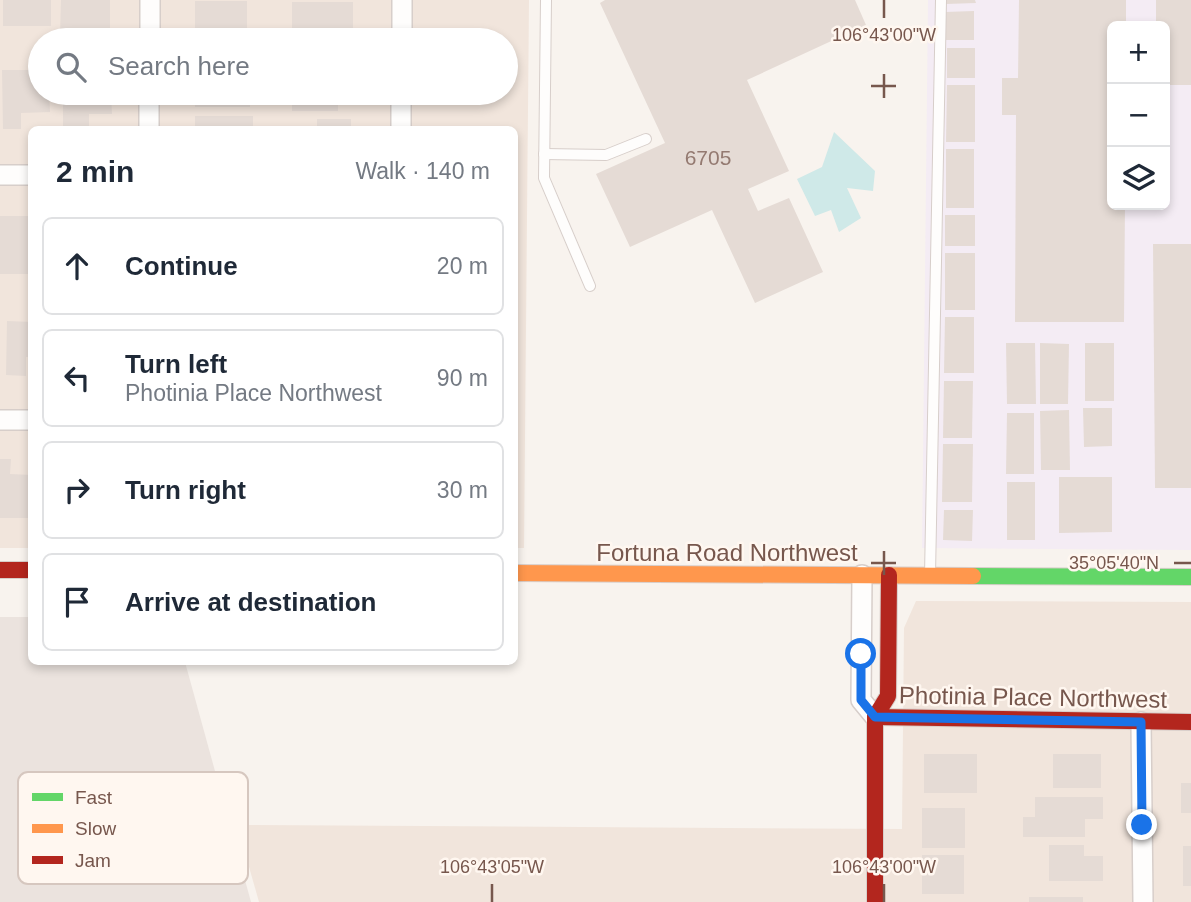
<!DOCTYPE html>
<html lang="en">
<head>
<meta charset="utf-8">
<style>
  body { margin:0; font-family:Arial,sans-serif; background:#f6f6f7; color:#1f2937 }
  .controls { position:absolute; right:21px; top:21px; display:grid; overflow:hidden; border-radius:10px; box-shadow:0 4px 10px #0003 }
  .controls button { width:63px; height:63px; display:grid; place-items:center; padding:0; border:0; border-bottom:2px solid #e0e1e3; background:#fff; color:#1f2937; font:35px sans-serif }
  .stop { position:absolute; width:21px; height:21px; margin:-16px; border:5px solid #1a73e8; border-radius:50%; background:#fff }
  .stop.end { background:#1a73e8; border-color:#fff; box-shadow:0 2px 7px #0008 }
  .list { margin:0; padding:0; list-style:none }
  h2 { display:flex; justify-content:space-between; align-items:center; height:91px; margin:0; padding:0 28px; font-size:30px }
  h2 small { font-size:23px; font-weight:400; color:#747a83 }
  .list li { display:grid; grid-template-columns:46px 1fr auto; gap:21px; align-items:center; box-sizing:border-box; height:98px; margin:0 14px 14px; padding:0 14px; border:2px solid #e0e1e3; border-radius:10px }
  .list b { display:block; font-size:26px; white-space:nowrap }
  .list p { margin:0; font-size:23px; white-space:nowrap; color:#747a83 }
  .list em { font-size:23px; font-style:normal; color:#747a83 }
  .icon { flex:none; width:38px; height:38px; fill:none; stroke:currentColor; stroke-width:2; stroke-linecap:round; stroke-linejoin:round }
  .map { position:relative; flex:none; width:1191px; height:902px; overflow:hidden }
  .search { position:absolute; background:#fff; box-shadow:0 4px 10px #0003; left:28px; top:28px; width:490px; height:77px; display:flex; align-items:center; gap:18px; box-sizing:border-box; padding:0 24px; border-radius:38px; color:#747a83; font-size:26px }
  .panel { position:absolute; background:#fff; box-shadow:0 4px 10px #0003; left:28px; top:126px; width:490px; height:539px; border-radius:10px }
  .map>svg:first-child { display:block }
</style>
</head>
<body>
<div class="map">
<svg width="1191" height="902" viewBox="0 0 1191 902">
  <rect width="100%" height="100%" fill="#f8f3ee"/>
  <!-- residential -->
  <g fill="#f1e5dc" fill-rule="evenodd">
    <path d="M0 0H529L524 548H514V130H32L31 548H0ZM40 40H506V93H40Z"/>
    <polygon points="916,601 1191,602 1191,902 259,902 240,835 242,825 902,829 904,628"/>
  </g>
  <!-- industrial -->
  <polygon fill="#ebe3de" points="0,617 31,617 32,662 185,662 251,902 0,902"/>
  <!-- education -->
  <path fill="#f4ecf4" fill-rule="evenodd" d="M928 0H1191V550L922 548ZM1112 26H1165V205H1112Z"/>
  <!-- water -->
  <polygon fill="#cfe9e8" points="834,132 875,171 873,191 847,188 861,218 839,232 831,210 815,216 797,179 822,167"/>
  <!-- building -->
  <g fill="#e5dbd5">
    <rect x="3" y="0" width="48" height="26"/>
    <polygon points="61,0 110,0 110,37 60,36"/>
    <polygon points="605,0 855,0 866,25 747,80 789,171 748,189 758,211 789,198 823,272 755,303 712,210 630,247 596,174 665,143 600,3"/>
    <polygon points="946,0 975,0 976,3 946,4"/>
    <polygon points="1019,0 1126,0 1126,26 1112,26 1112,205 1125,205 1124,322 1015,322 1016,115 1002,115 1002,78 1018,78"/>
    <polygon points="1156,0 1191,0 1191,85 1165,85 1165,26 1156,26"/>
    <rect x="195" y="1" width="52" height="39"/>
    <rect x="292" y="2" width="61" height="38"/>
    <polygon points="974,11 974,40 946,40 945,12"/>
    <rect x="947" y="48" width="28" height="30"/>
    <polygon points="2,70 40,70 40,93 49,93 50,112 21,113 21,129 3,129"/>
    <polygon points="947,85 975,85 975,142 946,142"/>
    <polygon points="63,93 111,93 112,114 89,114 89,130 63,130"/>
    <rect x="195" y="93" width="55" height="14"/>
    <rect x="292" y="93" width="46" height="18"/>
    <rect x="195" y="116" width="58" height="14"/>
    <rect x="317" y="119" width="34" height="11"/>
    <rect x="946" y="149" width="28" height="59"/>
    <rect x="945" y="215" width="30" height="31"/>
    <polygon points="0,216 29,216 32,274 0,274"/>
    <polygon points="1153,244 1191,244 1191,488 1155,488"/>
    <rect x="945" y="253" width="30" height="57"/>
    <polygon points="945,317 974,317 974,373 944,373"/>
    <polygon points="7,321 32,322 32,357 26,357 26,376 6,375"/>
    <polygon points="1006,343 1035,343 1036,404 1007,404"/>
    <polygon points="1040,343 1069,344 1068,404 1040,404"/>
    <rect x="1085" y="343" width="29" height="58"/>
    <polygon points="944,381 973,381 972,438 943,438"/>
    <polygon points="1083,408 1112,408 1112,446 1084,447"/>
    <polygon points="1069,410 1070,470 1041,470 1040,411"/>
    <polygon points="1007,413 1034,413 1034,474 1006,474"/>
    <polygon points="943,444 973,444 972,502 942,502"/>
    <polygon points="0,459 11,459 10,474 32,475 29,518 0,518"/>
    <polygon points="1059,477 1112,477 1112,532 1059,533"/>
    <rect x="1007" y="482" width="28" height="58"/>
    <polygon points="944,510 973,510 972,541 943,540"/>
    <rect x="924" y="754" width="53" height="39"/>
    <rect x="1053" y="754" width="48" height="34"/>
    <rect x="1181" y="783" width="10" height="30"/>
    <polygon points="1035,797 1103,797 1103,819 1085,819 1085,837 1023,837 1023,817 1035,817"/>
    <rect x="922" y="808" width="43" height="40"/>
    <polygon points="1049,845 1084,845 1084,856 1103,856 1103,881 1049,881"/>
    <rect x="1183" y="846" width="8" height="40"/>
    <rect x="922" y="855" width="42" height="39"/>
    <rect x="1029" y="897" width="54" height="5"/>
  </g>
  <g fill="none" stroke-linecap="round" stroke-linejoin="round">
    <!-- lane casing -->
    <g stroke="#d7ceca" stroke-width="12">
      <g id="lane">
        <polyline points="546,0 544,178 590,286"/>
        <polyline points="544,154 606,155 646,139"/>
        <polyline points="930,575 941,0"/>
      </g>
    </g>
    <!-- street casing -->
    <g stroke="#d7ceca" stroke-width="22">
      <g id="street">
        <polyline points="150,40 150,0"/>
        <polyline points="402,40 402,0"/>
        <polyline points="149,130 149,93"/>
        <polyline points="401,130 401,93"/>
        <polyline points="0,175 32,175"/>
        <polyline points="0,420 32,420"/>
        <polyline points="862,575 861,700 875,717"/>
        <polyline points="1141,722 1143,902"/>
      </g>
    </g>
    <!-- fast casing -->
    <g stroke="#d8ceca" stroke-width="18">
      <polyline id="fast" points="973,576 1191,577"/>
    </g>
    <!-- slow casing -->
    <g stroke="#d8ceca" stroke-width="18">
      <polyline id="slow" points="514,573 973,576"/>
    </g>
    <!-- jam casing -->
    <g stroke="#d8ceca" stroke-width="18">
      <g id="jam">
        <polyline points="0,570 32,570"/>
        <polyline points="875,717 1191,722"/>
        <polyline points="875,902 875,717 888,696 889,575"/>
      </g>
    </g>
    <!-- lane -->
    <use href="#lane" stroke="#fefdfc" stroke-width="10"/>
    <!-- street -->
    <use href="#street" stroke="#fefdfc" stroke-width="19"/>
    <!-- fast -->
    <use href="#fast" stroke="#63d668" stroke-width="16"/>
    <!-- slow -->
    <use href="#slow" stroke="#ff974d" stroke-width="16"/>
    <!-- jam -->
    <use href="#jam" stroke="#b3261e" stroke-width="16"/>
  </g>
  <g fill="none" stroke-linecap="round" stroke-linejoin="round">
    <!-- route -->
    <polyline stroke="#1a73e8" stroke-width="9" points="861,654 861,700 875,717 1141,722 1142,825"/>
  </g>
  <!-- ticks -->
  <path fill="none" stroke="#77574d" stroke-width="2.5" d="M884 0V18M884 74V98M871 86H896M884 551V575M871 563H896M1174 563H1191M492 884V902M884 884V902"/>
  <g text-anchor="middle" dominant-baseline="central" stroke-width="5" stroke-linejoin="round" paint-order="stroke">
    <!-- number labels -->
    <g font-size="21" fill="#947a71">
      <text x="708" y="157">6705</text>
    </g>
    <!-- street labels -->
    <g font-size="24" fill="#77574d" stroke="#fff7f0">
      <text x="727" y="552">Fortuna Road Northwest</text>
      <text transform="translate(1033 697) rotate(1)">Photinia Place Northwest</text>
    </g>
  </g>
  <!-- legend -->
  <rect x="18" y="772" width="230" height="112" rx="10" fill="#fff7f0" stroke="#d6c7bf" stroke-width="2"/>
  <rect x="32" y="793" width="31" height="8" fill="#63d668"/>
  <rect x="32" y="824" width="31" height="9" fill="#ff974d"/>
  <rect x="32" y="856" width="31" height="8" fill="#b3261e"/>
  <g font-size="19" fill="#77574d">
    <text x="75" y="804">Fast</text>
    <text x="75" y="835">Slow</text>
    <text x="75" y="867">Jam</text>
  </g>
  <g font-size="18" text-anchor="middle" fill="#77574d" stroke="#fff7f0" stroke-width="5" stroke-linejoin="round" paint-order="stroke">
    <text x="884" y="41">106°43'00"W</text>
    <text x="1114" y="569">35°05'40"N</text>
    <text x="492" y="873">106°43'05"W</text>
    <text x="884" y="873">106°43'00"W</text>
  </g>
</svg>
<div class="controls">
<button>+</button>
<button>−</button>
<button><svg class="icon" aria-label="layers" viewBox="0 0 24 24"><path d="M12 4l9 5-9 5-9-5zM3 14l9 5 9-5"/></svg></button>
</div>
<div class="stop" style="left:861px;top:654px"></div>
<div class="stop end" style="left:1142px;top:825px"></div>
<div class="search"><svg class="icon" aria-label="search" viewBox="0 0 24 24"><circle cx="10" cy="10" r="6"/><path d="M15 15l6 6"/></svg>Search here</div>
<section class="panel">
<h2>2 min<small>Walk · 140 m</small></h2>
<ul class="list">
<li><svg class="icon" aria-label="ahead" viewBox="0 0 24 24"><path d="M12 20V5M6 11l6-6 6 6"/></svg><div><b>Continue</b></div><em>20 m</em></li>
<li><svg class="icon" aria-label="left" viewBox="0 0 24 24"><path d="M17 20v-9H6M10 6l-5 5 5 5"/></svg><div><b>Turn left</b><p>Photinia Place Northwest</p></div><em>90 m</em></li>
<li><svg class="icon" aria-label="right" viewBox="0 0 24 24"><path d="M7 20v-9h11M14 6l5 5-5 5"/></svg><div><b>Turn right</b></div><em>30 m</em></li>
<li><svg class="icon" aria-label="arrive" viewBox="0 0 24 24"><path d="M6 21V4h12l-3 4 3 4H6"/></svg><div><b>Arrive at destination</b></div></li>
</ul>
</section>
</div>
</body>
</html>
